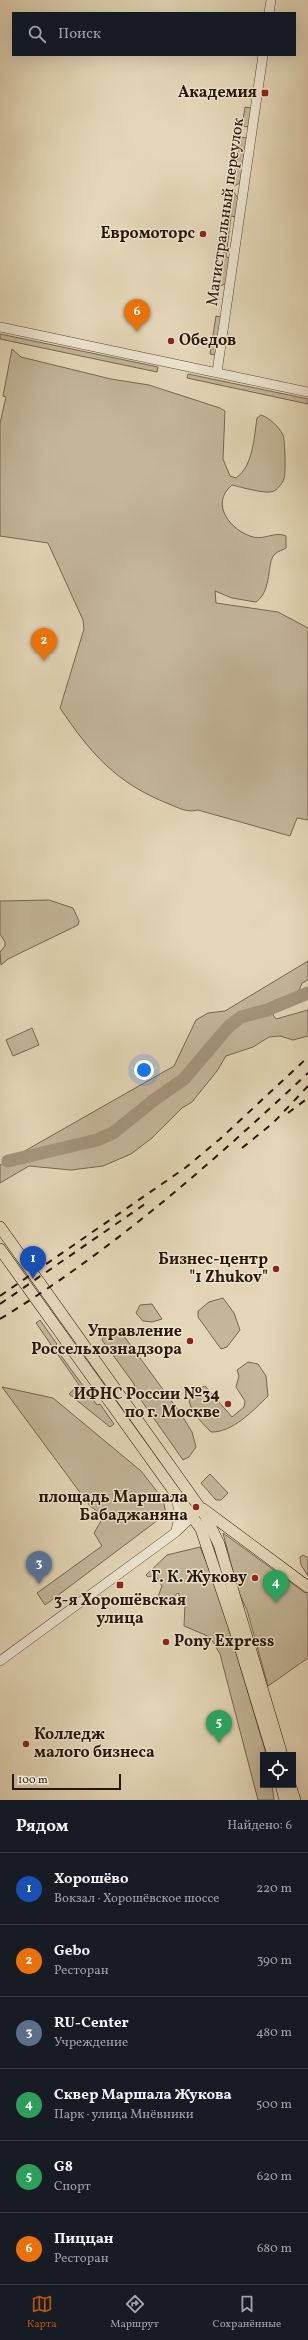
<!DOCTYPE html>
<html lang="ru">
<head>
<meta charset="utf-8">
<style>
  body { margin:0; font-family:Vollkorn,serif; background:#20242c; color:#f1f3f6 }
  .controls { position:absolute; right:12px; bottom:12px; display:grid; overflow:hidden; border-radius:0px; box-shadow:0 4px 16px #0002 }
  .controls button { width:36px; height:36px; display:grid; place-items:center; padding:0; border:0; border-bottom:1px solid #363941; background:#171b24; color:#f1f3f6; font:20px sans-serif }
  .scale { position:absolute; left:12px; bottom:10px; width:109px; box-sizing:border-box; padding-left:4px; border:2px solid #281506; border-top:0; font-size:11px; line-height:14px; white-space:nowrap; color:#281506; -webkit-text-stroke:3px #ede5d1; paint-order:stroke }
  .you { position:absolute; left:144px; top:1070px; width:14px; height:14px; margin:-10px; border:3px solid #fff; border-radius:50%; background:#1a73e8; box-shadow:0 0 0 6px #1a73e833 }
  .badge { display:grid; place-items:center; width:26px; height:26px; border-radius:50%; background:#b45309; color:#fff; font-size:13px; font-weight:700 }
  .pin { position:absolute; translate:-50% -33px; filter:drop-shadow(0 1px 2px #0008) }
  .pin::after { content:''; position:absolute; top:21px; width:14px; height:12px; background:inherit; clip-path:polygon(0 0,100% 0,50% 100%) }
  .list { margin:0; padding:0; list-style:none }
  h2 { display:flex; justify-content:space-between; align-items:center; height:52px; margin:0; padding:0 16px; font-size:17px }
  h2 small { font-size:13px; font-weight:400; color:#9ea1a6 }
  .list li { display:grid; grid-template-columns:26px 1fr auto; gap:12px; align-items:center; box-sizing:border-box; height:72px; padding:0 16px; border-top:1px solid #363941 }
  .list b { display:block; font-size:15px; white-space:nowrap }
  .list p { margin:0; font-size:13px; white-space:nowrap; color:#9ea1a6 }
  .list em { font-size:13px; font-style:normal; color:#9ea1a6 }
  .icon { flex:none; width:22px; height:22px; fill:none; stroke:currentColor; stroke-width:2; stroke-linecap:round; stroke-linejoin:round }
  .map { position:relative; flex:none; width:308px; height:1800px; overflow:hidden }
  .search { position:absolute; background:#171b24; box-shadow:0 4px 16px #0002; left:12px; right:12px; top:12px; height:44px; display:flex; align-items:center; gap:10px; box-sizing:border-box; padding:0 14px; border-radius:0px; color:#9ea1a6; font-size:15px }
  .sheet { height:484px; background:#171b24 }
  nav { display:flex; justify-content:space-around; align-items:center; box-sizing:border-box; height:56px; border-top:1px solid #363941; background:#171b24; font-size:11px; color:#9ea1a6 }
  nav a { display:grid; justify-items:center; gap:2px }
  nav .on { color:#b45309 }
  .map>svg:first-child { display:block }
</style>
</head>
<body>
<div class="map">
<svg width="308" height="1800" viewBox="0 0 308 1800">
  <rect width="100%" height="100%" fill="#e4d7b8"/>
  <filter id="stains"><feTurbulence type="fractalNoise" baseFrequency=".005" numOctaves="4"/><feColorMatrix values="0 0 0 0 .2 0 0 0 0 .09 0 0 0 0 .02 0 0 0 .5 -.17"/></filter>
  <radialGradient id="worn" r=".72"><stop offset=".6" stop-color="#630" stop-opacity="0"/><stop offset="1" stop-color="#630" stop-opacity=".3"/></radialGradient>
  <!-- green -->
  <g fill="#c4b69a" stroke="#766650">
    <polygon points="245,107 251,108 249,127 242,126"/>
    <polygon points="241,137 247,138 240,183 234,186"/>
    <polygon points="233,191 238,198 236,217 231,216 226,257 230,258 226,283 219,287"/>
    <polygon points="216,316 221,317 215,355 210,354"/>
    <polygon points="0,334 158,367 157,372 0,339"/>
    <path d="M12 349 21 357 111 379 149 385 220 408 225 411 223 459 230 476 236 478C253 466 254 438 257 418L261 415C270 418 279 427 283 435 285 440 286 473 284 479 283 482 278 489 274 491 267 495 241 487 232 485 209 504 231 531 253 537 265 540 275 531 286 536V548C283 550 278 551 275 554 266 562 273 590 256 602L232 598 215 591 216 603 278 612 308 628V820L297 818 290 836 198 810C187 813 179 808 169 804 116 783 91 754 60 708L84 629 83 620 48 543 0 536V423L6 397 3 396Z"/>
    <polygon points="188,374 308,399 308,404 187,378"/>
    <polygon points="49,900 73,908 79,921 78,925 8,959 1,965 0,952 5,946 5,942 0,934 0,901"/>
    <polygon points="308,961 308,980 302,983 298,993 275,1000 272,1004 273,1015 276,1019 308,1010 308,1036 293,1040 280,1036 269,1037 253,1047 226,1056 217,1071 192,1102 182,1108 152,1138 131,1154 103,1166 71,1170 29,1166 0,1183 0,1165 174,1066 196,1020 208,1013 225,1011"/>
    <polygon points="32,1028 39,1045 13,1056 6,1040"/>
    <polygon points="223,1298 234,1313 240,1330 227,1347 221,1349 198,1317 198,1311 209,1302"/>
    <polygon points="152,1304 162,1319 152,1322 143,1321 136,1313 140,1305"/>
    <polygon points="40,1320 57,1344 54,1346 97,1405 100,1404 114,1424 110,1427 69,1394 79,1385 36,1323"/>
    <polygon points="118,1328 181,1414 192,1432 196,1447 189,1457 183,1460 136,1393 134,1384 102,1340 106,1332"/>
    <path d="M248 1362 258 1364 266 1376 268 1396C254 1410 232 1433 211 1432L193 1413 189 1401 196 1390 205 1386 232 1417 244 1407 245 1401 236 1387 239 1376 237 1370Z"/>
    <polygon points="2,1387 53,1398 141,1471 163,1499 166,1514 45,1605 37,1593 102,1546 94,1533 104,1516 90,1506"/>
    <polygon points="210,1474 228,1493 221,1500 216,1500 201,1483"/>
    <polygon points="223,1533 308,1595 308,1658 268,1686 247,1610 238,1591"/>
    <polygon points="200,1547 215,1582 265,1750 266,1755 263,1755 263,1785 272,1785 274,1800 258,1800 220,1654 210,1637 184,1626 185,1605 178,1593 161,1607 156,1602 162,1586 155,1575 148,1577 146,1575 167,1555"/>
    <polygon points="303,1555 308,1558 308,1576 301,1565 300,1557"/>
  </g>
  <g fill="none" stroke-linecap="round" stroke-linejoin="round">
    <!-- river -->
    <polyline stroke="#a4957b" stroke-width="13" points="8,1161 97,1140 113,1133 154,1100 184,1079 229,1026 241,1017 267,1010 308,993"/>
    <!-- minor casing -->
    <g stroke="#574632" stroke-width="10">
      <g id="minor">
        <polyline points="269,13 271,0"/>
        <polyline points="0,327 308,392"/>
        <polyline points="217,372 263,55"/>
        <polyline points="176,1499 180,1514 176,1530"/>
        <polyline points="0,1661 176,1532 196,1513"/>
      </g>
    </g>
    <!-- major casing -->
    <g stroke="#281506" stroke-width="12">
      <g id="major">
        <polyline points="0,1227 205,1515 219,1544 282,1755"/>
        <polyline points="0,1249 201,1529 234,1627 273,1755"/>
        <polyline points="203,1509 308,1587"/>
        <polyline points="281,1785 285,1800"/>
        <polyline points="290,1785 295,1800"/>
      </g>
    </g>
    <!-- minor -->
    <use href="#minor" stroke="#ede5d1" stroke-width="9"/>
    <!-- major -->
    <use href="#major" stroke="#e4d7b8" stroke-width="11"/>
    <!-- rail -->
    <g stroke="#281506" stroke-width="2" stroke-dasharray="7 7" stroke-linecap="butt">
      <polyline points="288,1113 308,1098"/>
      <polyline points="242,1148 273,1123 308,1086"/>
      <polyline points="0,1296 185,1168 220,1139 308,1057"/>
      <polyline points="0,1304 145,1204"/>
      <path d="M0 1319C113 1250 212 1163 308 1073"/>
    </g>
  </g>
  <!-- markers -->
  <g fill="#8f2418" stroke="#ede5d1" stroke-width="1.5">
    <rect x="261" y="89" width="8" height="8" rx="2"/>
    <circle cx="203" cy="234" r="4"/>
    <circle cx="171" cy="341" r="4"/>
    <circle cx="276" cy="1269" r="4"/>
    <circle cx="190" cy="1341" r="4"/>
    <circle cx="228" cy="1404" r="4"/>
    <circle cx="196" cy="1507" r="4"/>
    <circle cx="255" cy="1578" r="4"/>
    <rect x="116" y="1581" width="8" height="8" rx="2"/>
    <circle cx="166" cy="1642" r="4"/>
    <circle cx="26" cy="1744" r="4"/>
  </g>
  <g text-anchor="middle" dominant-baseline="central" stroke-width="3" stroke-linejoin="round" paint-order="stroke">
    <!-- poi labels -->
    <g font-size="16" font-weight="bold" fill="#281506" stroke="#ede5d1" text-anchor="end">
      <text x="257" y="93">Академия</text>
      <text x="195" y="234">Евромоторс</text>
      <text x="179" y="341" text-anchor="start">Обедов</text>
      <text x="268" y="1260">Бизнес-центр<tspan x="268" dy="18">"1 Zhukov"</tspan></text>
      <text x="182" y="1332">Управление<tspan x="182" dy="18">Россельхознадзора</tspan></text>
      <text x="220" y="1395">ИФНС России №34<tspan x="220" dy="18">по г. Москве</tspan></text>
      <text x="188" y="1498">площадь Маршала<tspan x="188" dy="18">Бабаджаняна</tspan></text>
      <text x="247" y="1578">Г. К. Жукову</text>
      <text x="120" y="1601" text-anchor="middle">3-я Хорошёвская<tspan x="120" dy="18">улица</tspan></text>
      <text x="174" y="1642" text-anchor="start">Pony Express</text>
      <text x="34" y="1735" text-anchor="start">Колледж<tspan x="34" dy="18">малого бизнеса</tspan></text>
    </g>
    <!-- street labels -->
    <g font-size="16" fill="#281506" stroke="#ede5d1">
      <text transform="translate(226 212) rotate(-82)">Магистральный переулок</text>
    </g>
  </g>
  <rect width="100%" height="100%" filter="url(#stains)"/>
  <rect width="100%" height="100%" fill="url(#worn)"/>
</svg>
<div class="controls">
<button><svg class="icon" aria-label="locate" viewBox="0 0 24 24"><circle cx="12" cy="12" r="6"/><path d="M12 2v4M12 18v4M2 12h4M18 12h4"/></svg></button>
</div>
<div class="scale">100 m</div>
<div class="you"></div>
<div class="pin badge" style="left:33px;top:1279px;background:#1a4fb4">1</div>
<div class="pin badge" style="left:44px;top:661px;background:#e8710a">2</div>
<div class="pin badge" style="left:39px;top:1584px;background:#5c6f8a">3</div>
<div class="pin badge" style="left:276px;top:1603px;background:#2e9e5b">4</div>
<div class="pin badge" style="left:219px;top:1743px;background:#2e9e5b">5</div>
<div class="pin badge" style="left:137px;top:332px;background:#e8710a">6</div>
<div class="search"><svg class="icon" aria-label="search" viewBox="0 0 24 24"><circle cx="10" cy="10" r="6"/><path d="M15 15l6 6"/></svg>Поиск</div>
</div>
<section class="sheet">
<h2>Рядом<small>Найдено: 6</small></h2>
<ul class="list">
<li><span class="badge" style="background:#1a4fb4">1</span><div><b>Хорошёво</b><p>Вокзал · Хорошёвское шоссе</p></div><em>220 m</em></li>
<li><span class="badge" style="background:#e8710a">2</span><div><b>Gebo</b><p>Ресторан</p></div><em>390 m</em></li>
<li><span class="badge" style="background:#5c6f8a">3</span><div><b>RU-Center</b><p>Учреждение</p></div><em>480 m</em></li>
<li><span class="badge" style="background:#2e9e5b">4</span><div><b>Сквер Маршала Жукова</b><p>Парк · улица Мнёвники</p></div><em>500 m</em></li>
<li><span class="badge" style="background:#2e9e5b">5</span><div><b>G8</b><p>Спорт</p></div><em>620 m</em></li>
<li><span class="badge" style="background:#e8710a">6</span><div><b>Пиццан</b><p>Ресторан</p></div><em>680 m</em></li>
</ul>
</section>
<nav>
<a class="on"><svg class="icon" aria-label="map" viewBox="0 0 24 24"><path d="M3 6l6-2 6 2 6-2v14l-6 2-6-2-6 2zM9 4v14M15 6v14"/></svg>Карта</a>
<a><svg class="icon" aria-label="directions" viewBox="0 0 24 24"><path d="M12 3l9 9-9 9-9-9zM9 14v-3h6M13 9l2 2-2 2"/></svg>Маршрут</a>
<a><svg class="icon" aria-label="saved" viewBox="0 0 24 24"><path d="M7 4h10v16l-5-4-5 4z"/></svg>Сохранённые</a>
</nav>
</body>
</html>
